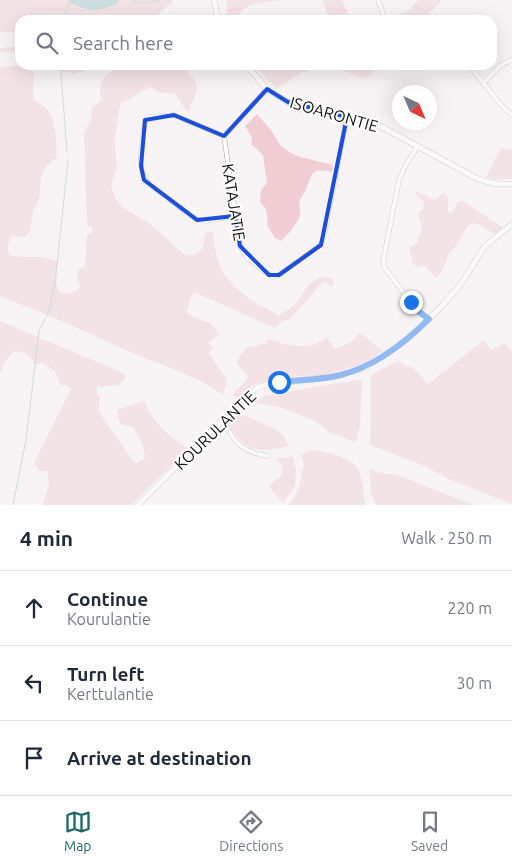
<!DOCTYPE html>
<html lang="en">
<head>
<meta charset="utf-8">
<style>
  body { margin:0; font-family:Ubuntu,sans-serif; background:#f6f6f7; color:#1f2937 }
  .compass { position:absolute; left:392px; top:85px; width:45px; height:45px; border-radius:50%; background:#fff; box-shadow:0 5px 20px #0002; rotate:136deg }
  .stop { position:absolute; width:15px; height:15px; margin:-11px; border:4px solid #1a73e8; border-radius:50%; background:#fff }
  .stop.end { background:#1a73e8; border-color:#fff; box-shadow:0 1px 5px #0008 }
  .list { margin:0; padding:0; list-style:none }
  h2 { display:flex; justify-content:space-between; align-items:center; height:65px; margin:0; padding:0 20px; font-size:21px }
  h2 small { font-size:16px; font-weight:400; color:#747a83 }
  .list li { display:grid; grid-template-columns:32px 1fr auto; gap:15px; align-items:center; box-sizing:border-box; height:75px; padding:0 20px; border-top:1px solid #e0e1e3 }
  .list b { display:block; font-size:19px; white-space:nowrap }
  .list p { margin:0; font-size:16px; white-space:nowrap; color:#747a83 }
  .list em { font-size:16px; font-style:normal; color:#747a83 }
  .icon { flex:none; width:28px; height:28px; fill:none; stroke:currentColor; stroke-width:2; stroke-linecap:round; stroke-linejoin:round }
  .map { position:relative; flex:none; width:512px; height:505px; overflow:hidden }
  .search { position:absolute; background:#fff; box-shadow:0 5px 20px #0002; left:15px; right:15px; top:15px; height:55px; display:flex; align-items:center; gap:12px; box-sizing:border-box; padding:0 18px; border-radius:15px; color:#747a83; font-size:19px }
  .sheet { height:290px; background:#fff }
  nav { display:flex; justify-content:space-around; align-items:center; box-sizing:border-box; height:70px; border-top:1px solid #e0e1e3; background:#fff; font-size:14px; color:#747a83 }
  nav a { display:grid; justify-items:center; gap:2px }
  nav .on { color:#1d6965 }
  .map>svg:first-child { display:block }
</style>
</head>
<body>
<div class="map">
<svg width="512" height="505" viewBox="0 0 512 505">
  <rect width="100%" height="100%" fill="#f8f4f5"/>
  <!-- green -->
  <g fill="#f0ced3">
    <polygon points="0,0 68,0 69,2 118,4 119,0 172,0 173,2 160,12 155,20 20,20 20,33 0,32"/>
    <path d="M227 0H283C266 3 241 0 238 20H229L227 16Z"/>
    <polygon points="322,0 342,0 351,20 330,20"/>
    <polygon points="418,0 442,0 423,20 386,20 409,10"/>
    <polygon points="20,46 20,55 11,51 0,53 0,48"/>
    <polygon points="37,65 101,65 74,74"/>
    <path d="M119 65H181L196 81 197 91 188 113 175 94 159 92 150 87 120 104 115 141 117 168 111 185 116 200 126 210 149 223 184 254 194 255 203 248 205 233 213 231C216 262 220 276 245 295 249 298 253 302 257 304 265 308 272 310 278 316 282 313 288 310 292 307 306 295 305 277 329 277L333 280 334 285 330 287 326 281 320 284 311 296 289 320 282 321 275 328 194 292 190 300 187 312 195 318 210 323 220 334 209 342 213 349 209 353 227 380 223 395 199 380 161 364 137 355 62 321 0 296V67L15 66 30 68 34 73 33 99C38 103 45 106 48 111 57 123 56 143 57 157 53 161 45 166 43 172 37 185 44 200 33 210L30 232 25 237 13 236 10 238 8 247 9 255 21 257H42L58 261C56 280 51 303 79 289L80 285 77 280 79 269 85 267 87 235 92 233V227L87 226 84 133 91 120 92 107 101 101C98 80 103 78 119 65Z"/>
    <polygon points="254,65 325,65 301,73 276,89"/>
    <polygon points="329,65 380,65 366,79"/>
    <path d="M257 114 271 130 280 145 289 152 300 157 333 165 332 172C310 168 313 172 306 190 304 194 301 197 300 200 298 205 301 211 300 216 296 225 288 235 281 241L275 238 268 227 266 209 260 202 261 190 267 183 263 155 251 144 252 138 245 126Z"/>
    <polygon points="501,148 512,150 512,179 494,180 486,177"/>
    <polygon points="416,191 435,200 443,193 448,198 448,212 452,212 458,202 463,201 503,228 498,234 493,233 477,224 473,223 467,227 457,245 449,253 445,265 438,277 434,277 425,266 422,265 418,267 411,263 413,259 410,254 410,247 417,243 422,229 418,214 424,208 423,201 416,195"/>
    <path d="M0 321 123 373 126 378 119 385 97 387V394L100 396 99 412 133 461 137 463 145 458 143 446 133 427 120 424 117 410 144 401C153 423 169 436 188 449L131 505H44L43 503 49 485 47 471H39L34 463 71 389 66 385H60L55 371 42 363 36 364C29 356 25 351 14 351L5 361 0 374Z"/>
    <path d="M360 333 383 351 362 365 323 374 273 379 253 385 240 397 232 396C236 388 244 385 248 377 245 371 240 369 237 364L240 355 250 346 256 347 258 345 265 344 268 339C286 345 310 352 327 337L335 349 349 343Z"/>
    <polygon points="484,340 491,350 505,343 512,352 512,504 449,479 420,464 370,445 371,376 378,371 398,361 408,367 412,367 428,384"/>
    <polygon points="362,379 360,425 356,442 328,432 320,424 308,418 279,407 254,402 264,396"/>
    <path d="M239 413 277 430 284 436 288 446C258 454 244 452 228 423L231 419Z"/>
    <path d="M310 450C323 451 352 457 358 469 363 479 364 494 365 505H288L298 491 304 464 301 455Z"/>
    <path d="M293 456 296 471 295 486 283 503 269 487C272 481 279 479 283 473L282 466 276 459Z"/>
    <polygon points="369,469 376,472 397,475 474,505 376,505 371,493"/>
  </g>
  <!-- water -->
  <path fill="#9cc2bf" d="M68 0H119L118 4C95 11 92 13 69 2Z"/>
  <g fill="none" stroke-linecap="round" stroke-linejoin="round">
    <!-- stream -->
    <g stroke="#9cc2bf" stroke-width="1">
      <path d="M132 0C141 5 150 3 159 0"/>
      <polyline points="63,20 69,2"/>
      <polyline points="64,65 61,73 67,152"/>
      <polyline points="13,505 26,440 39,331 49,311 55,284 68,160"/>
    </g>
    <!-- minor casing -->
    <g stroke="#a39fa0" stroke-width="5">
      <g id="minor">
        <polyline points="378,0 383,13"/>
        <polyline points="469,65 502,106 512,115"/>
        <polyline points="484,82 501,65 512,60"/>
        <polyline points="267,89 224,136 240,246 247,258 272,277 279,275 321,245 324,236 347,117"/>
        <path d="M224 136 174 115 148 117 145 120C144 139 133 170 150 185L197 220 206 221 235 216"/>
        <polyline points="418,146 405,166 399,180 383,262 384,267 415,308 429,319"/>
        <path d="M223 419C234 443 241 451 267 456"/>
      </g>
    </g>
    <!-- tertiary casing -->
    <g stroke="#a39fa0" stroke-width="6">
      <g id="tertiary">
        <polyline points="214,0 218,20"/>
        <polyline points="246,65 267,89 288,102 382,127 478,179 496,184 512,184"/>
        <polyline points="138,505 240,402 257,388 267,385 339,375 364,368 379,359 407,339 441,307 461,284 485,246 512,224"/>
      </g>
    </g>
    <!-- minor -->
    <use href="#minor" stroke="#fff" stroke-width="4"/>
    <!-- tertiary -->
    <use href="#tertiary" stroke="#fff" stroke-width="5"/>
  </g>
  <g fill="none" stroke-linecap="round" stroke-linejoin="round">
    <!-- route -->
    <path stroke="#1a73e8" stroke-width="6" d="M279 382C299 380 321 380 341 375 375 366 404 344 429 319L419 312 411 302"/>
  </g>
  <!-- marked area -->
  <path d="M0 0H512V505H0ZM267 89 288 102 347 117 321 245 279 275H269L240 246 235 216 197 220 144 180 141 166 145 120 174 115 224 136Z" fill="#f8f4f5" fill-opacity=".55" fill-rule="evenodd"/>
  <path fill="none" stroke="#1d4ed8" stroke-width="4" stroke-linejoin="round" d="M267 89 288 102 347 117 321 245 279 275H269L240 246 235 216 197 220 144 180 141 166 145 120 174 115 224 136Z"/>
  <g text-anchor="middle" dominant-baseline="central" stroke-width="4" stroke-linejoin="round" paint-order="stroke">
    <!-- street labels -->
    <g font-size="16" fill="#111010" stroke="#fff">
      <text transform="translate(334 114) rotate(16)">ISOARONTIE</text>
      <text transform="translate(234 202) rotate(81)">KATAJATIE</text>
      <text transform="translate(215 430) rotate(-44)">KOURULANTIE</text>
    </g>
  </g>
</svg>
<svg class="compass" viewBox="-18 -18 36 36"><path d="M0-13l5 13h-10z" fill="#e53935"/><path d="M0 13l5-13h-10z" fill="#747a83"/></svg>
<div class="stop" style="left:279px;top:382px"></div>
<div class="stop end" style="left:411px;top:302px"></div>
<div class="search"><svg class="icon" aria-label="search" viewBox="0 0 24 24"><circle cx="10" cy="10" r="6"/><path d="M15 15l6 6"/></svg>Search here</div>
</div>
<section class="sheet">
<h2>4 min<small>Walk · 250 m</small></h2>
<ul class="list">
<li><svg class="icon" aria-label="ahead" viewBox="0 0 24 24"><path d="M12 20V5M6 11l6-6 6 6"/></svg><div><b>Continue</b><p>Kourulantie</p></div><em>220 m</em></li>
<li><svg class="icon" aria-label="left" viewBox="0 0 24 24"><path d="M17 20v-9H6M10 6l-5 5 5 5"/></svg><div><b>Turn left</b><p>Kerttulantie</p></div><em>30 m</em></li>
<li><svg class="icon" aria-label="arrive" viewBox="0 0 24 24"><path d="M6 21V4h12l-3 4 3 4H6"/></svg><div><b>Arrive at destination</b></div></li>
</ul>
</section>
<nav>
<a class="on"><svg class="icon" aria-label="map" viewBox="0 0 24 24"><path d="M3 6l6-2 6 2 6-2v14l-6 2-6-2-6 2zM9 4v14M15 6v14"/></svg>Map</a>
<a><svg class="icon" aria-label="directions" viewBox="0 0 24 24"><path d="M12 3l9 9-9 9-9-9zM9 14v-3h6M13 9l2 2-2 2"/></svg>Directions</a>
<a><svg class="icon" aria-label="saved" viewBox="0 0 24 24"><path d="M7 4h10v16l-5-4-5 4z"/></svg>Saved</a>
</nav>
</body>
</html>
